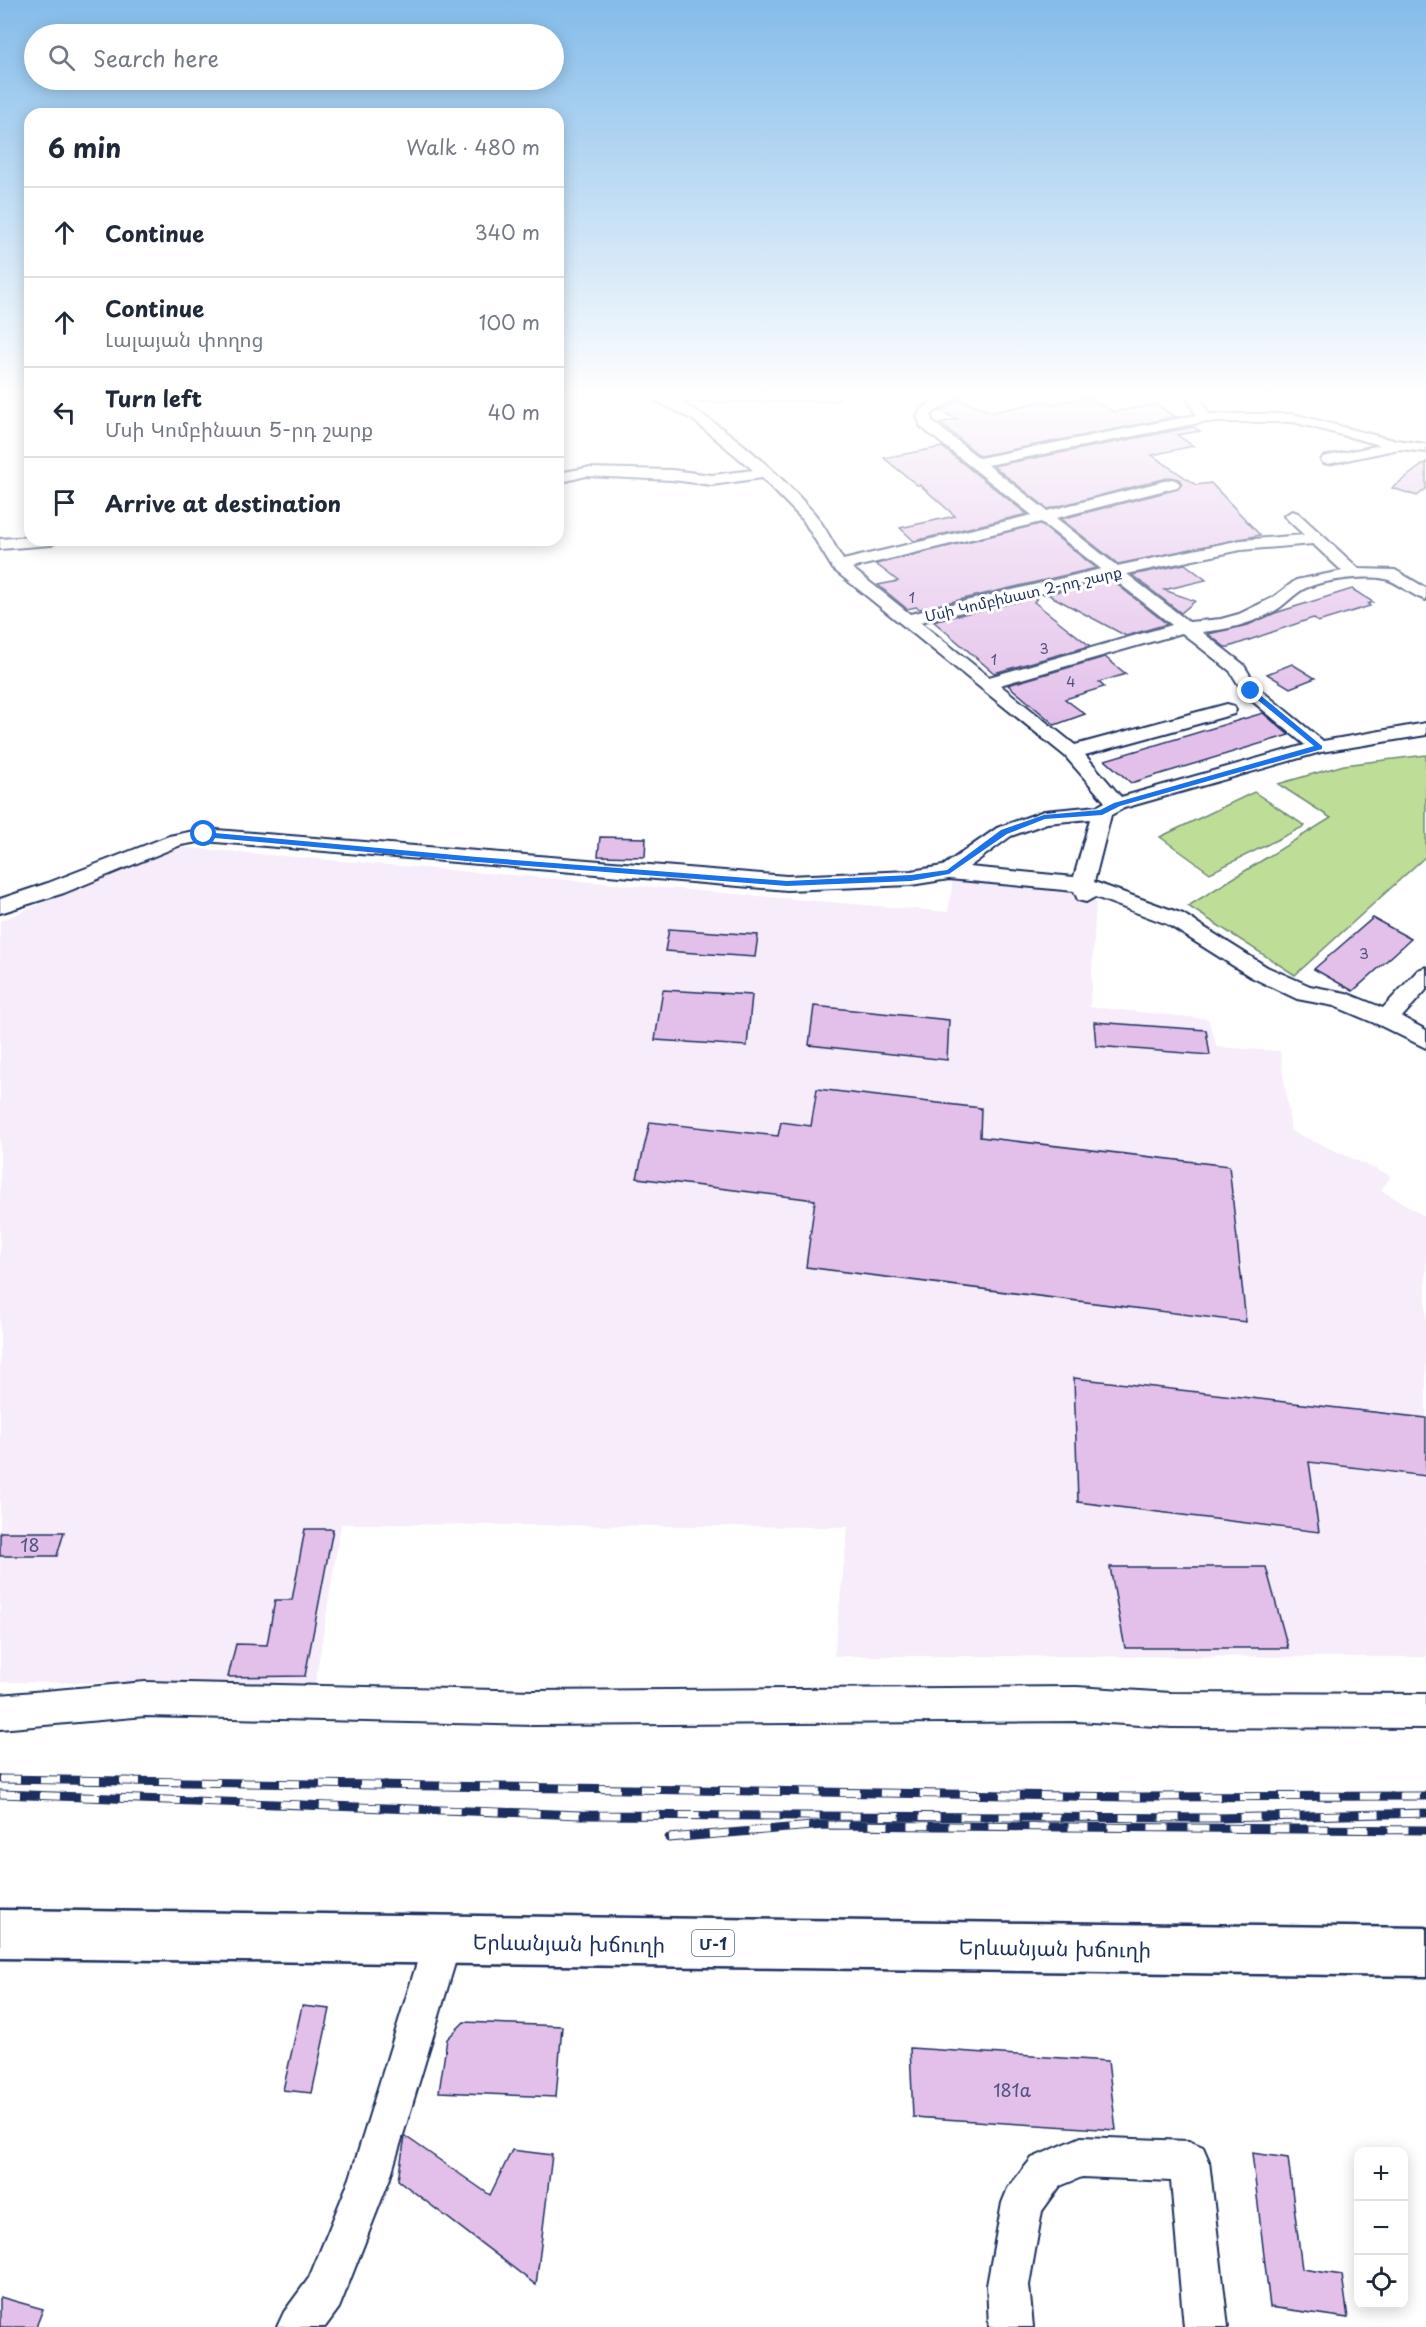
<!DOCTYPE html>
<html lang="en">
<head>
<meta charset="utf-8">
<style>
  body { margin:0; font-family:"Playpen Sans","Noto Sans Armenian",sans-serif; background:#f6f6f7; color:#1f2937 }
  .controls { position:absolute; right:18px; bottom:18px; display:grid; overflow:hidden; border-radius:12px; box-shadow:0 3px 15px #0003 }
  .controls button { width:54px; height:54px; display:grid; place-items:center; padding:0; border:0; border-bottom:2px solid #e0e1e3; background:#fff; color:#1f2937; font:30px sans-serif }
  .stop { position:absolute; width:18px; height:18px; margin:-14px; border:4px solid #1a73e8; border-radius:50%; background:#fff }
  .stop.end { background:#1a73e8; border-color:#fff; box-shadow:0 2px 6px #0008 }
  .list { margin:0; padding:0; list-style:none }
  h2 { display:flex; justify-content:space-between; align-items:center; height:78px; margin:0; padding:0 24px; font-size:26px }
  h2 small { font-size:20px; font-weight:400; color:#747a83 }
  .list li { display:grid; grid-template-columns:39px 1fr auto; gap:18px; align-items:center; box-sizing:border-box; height:90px; padding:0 24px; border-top:2px solid #e0e1e3 }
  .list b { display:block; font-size:22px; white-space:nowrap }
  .list p { margin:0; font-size:20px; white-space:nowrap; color:#747a83 }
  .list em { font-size:20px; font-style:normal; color:#747a83 }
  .icon { flex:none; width:33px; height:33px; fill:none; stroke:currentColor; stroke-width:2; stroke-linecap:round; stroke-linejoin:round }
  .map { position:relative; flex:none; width:1426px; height:2327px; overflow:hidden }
  .search { position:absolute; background:#fff; box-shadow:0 3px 15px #0003; left:24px; top:24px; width:540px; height:66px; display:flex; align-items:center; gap:15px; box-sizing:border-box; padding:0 21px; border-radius:33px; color:#747a83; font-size:22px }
  .panel { position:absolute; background:#fff; box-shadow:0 3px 15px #0003; left:24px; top:108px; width:540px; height:438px; border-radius:18px }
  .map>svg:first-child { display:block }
</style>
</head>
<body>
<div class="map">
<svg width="1426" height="2327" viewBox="0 0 1426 2327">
  <rect width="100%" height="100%" fill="#fff"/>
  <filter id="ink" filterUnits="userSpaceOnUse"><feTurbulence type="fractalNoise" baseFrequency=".0167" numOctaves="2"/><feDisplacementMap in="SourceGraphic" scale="12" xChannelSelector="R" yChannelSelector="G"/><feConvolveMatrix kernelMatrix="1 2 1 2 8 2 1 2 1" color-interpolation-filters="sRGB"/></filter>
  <g filter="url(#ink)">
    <!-- built -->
    <polygon fill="#f7ecf9" points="176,847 948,912 953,878 1086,895 1096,902 1090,1007 1208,1019 1217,1047 1280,1051 1291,1131 1391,1176 1381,1190 1426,1217 1426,1657 834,1656 848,1527 341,1524 315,1684 0,1682 0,921"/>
    <!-- green -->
    <g fill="#bede97" stroke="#6c867a" stroke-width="1.5">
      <polygon points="1426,755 1426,856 1295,975 1188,906 1331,818 1278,784 1344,765"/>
      <polygon points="1254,792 1305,826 1210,873 1160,837"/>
    </g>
    <!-- building -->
    <g fill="#e3c0ea" stroke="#1b2f5e" stroke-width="1.5">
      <polygon points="1086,396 1114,412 1156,404 1176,417 980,456 940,423 957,419 940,411 961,399 992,412 1046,401 1052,405"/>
      <polygon points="1193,427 1200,431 1177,435 1193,446 1152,455 1196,485 1211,483 1260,535 1118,564 1061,519 1178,489 1182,484 1179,479 1171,477 1048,509 993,466"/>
      <polygon points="942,447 1027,514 914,541 900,528 955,516 920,485 917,485 884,458"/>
      <polygon points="1426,462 1426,489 1417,496 1392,488"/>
      <polygon points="1040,524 1096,568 920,609 916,607 907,609 878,585 898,581 876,564"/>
      <polygon points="1185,564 1206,580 1164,590 1195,601 1181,613 1132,575"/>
      <polygon points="1110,579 1167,624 1126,636 1047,594"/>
      <polygon points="1352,589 1373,602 1368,604 1370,606 1318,622 1313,618 1229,647 1225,647 1208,634 1248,625 1275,613"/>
      <polygon points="1038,597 1034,602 1090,646 994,673 933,621"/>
      <polygon points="1105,657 1126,674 1099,682 1104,687 1065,699 1085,714 1055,725 1008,685"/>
      <polygon points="1292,664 1315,678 1290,688 1267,674"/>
      <polygon points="1263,713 1289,735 1131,783 1105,760"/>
      <polygon points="600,837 646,838 645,857 598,856"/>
      <polygon points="1373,918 1411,939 1353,991 1314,969"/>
      <polygon points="669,929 758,935 755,957 665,951"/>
      <polygon points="663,990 752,995 747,1046 655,1040"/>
      <polygon points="814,1006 949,1020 947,1060 809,1045"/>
      <polygon points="1094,1022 1206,1030 1210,1055 1096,1046"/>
      <polygon points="817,1089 981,1108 980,1137 1229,1166 1246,1322 806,1267 815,1200 637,1178 650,1122 778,1136 781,1122 811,1126"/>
      <polygon points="1074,1378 1426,1418 1426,1476 1309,1462 1319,1532 1078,1502"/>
      <polygon points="305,1529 333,1529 305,1676 228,1677 236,1644 267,1645 275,1600 292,1600"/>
      <polygon points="0,1532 64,1532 57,1556 0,1556"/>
      <polygon points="1110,1567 1266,1567 1288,1648 1125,1648"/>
      <polygon points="302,2006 330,2009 312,2093 283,2090"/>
      <polygon points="464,2022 562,2026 556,2097 439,2092 447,2039"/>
      <polygon points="910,2048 1108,2061 1116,2130 913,2117"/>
      <polygon points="405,2136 490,2195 512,2150 552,2155 536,2285 398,2180"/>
      <polygon points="1252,2153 1288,2158 1302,2269 1342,2275 1348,2318 1270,2307"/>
      <polygon points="0,2297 43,2309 36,2327 0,2327"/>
    </g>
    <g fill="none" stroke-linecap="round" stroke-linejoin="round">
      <!-- minor casing -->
      <g stroke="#1b2f5e" stroke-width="4">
        <g id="minor">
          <path d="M641 393H660L670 398 680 393H837L839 396 837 399 832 400 685 401 681 403C726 425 780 474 814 513 825 526 834 545 843 560L1032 515 921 427 917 416C928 400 945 393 964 393L933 413 931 416 933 422 979 458 1196 415 1188 399 1180 393 1199 394 1209 414H1293L1389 439 1426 444V452L1399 449 1328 464 1323 463 1321 460 1323 457 1380 445 1293 422H1204L988 465 1047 511 1172 479 1177 481 1180 484 1177 487 1056 518 1117 566 1241 540 1304 535 1284 516 1292 511 1298 513 1359 569 1395 570 1426 588V600C1411 596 1399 582 1385 579 1366 575 1320 580 1302 590 1292 596 1284 606 1273 612 1251 624 1226 630 1202 632L1243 664 1258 688 1323 741 1426 723V735L1321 752 1124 808 1111 815 1094 882 1183 914 1267 967 1310 986 1346 993 1383 1008 1418 970 1426 967V990L1402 1017 1426 1030V1048L1379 1025 1334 1006 1297 999 1251 977 1167 924 1095 897 1086 902 1078 900 1074 891 949 879 911 885 787 890 204 841 181 845 64 893 0 913V899L48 883 169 836 204 829 787 876 911 871 943 866 997 828 1044 811 1098 806 1105 802 1065 756 833 569 803 520 762 478 712 485 672 480 586 476 558 483V473L586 468 672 470 712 475 753 470 693 420ZM1041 522 1101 569 910 614 852 568ZM1313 544 1342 571 1296 580 1272 598 1239 614 1221 619 1189 622 1127 574 1241 550ZM1111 577 1172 625 989 677 920 622ZM1182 633 1230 671 1245 695 1305 745 1121 797 1085 755 1234 714 1236 710 1234 706 1227 704 1075 745 1000 685ZM1090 819 1074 877 969 867 1011 836 1047 823Z"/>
          <polygon points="30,537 30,540 59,540 51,545 0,549 0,539"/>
          <polygon points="145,1682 534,1691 1077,1687 1171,1693 1426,1694 1426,1728 1171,1727 1077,1721 534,1725 145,1716 0,1729 0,1695"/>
          <polygon points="443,1921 456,1927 462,1940 390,2178 345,2293 339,2308 325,2327 277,2327 284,2312 309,2278 350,2178 424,1940 430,1927"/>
          <polygon points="1081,2137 1189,2141 1203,2147 1209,2161 1228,2327 1184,2327 1171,2181 1082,2177 1060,2186 1042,2211 1029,2285 1033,2327 989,2327 987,2285 1002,2203 1008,2188 1032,2158"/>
        </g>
      </g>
      <!-- highway casing -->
      <g stroke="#1b2f5e" stroke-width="5">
        <polygon id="highway" points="0,1910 1426,1928 1426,1976 0,1958"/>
      </g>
      <!-- minor -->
      <use href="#minor" fill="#fff" fill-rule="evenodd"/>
      <!-- highway -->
      <use href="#highway" fill="#fff" fill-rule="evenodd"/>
      <!-- rail casing -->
      <g stroke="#1b2f5e" stroke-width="9">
        <g id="rail">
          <polyline points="0,1779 1129,1797 1426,1796"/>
          <polyline points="0,1794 581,1815 1217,1818 1426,1813"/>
          <polyline points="669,1838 824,1825 1426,1830"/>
        </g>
      </g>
      <!-- rail -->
      <use href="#rail" stroke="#fff" stroke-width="7" stroke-dasharray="20" stroke-linecap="butt"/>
    </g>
  </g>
  <!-- sky -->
  <linearGradient id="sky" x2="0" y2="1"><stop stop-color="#84bcea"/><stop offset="0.55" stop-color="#fff"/><stop offset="1" stop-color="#fff" stop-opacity="0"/></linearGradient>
  <rect width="1426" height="719" fill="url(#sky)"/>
  <!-- route -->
  <polygon fill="#1a73e8" points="1248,689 1253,689 1322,746 1322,749 1120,806 1102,815 1045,819 1007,834 949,874 911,881 787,886 477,862 204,837 201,834 204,832 477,857 787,881 911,875 947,870 1001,830 1044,815 1100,810 1114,803 1314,746 1248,692"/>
  <g text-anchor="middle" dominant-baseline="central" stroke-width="6" stroke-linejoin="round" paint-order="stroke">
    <!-- far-number labels -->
    <g font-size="14" fill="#4d5381">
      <text x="912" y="597">1</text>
      <text x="1044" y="648">3</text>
      <text x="994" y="659">1</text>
      <text x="1071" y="681">4</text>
    </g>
    <!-- far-street labels -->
    <g font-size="15" fill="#1b2f5e" stroke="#fff">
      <text transform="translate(1023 593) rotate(-13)">Մսի Կոմբինատ 2-րդ շարք</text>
    </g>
    <!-- number labels -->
    <g font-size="15" fill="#4d5381">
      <text x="1364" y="952">3</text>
    </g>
    <!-- shield labels -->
    <rect fill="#fff" stroke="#5f6d8e" stroke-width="1.5" x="692" y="1930" width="42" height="26" rx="4.5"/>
    <g font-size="16" font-weight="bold" fill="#1b2f5e">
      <text x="713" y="1943">Մ-1</text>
    </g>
    <!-- near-number labels -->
    <g font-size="18" fill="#4d5381">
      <text x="30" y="1544">18</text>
      <text x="1012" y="2089">181a</text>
    </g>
    <!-- near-street labels -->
    <g font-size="21" fill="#1b2f5e" stroke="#fff">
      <text transform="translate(569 1942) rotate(1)">Երևանյան խճուղի</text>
      <text transform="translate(1055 1947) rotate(1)">Երևանյան խճուղի</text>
    </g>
  </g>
</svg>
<div class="controls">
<button>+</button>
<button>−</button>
<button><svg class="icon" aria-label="locate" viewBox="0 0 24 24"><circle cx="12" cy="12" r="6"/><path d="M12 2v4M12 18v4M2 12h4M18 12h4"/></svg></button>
</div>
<div class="stop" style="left:204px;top:834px"></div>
<div class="stop end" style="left:1251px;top:691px"></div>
<div class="search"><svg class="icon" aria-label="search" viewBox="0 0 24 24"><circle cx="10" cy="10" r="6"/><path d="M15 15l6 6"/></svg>Search here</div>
<section class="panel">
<h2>6 min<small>Walk · 480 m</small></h2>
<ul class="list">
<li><svg class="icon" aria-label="ahead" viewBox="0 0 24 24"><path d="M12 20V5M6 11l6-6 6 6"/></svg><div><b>Continue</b></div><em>340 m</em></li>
<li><svg class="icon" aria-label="ahead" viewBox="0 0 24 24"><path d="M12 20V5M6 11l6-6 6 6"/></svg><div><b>Continue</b><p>Լալայան փողոց</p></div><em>100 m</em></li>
<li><svg class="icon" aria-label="left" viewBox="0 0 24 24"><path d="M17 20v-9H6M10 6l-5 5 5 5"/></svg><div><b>Turn left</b><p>Մսի Կոմբինատ 5-րդ շարք</p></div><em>40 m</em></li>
<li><svg class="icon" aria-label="arrive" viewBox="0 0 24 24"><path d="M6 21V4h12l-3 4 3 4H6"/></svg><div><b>Arrive at destination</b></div></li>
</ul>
</section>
</div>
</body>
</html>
